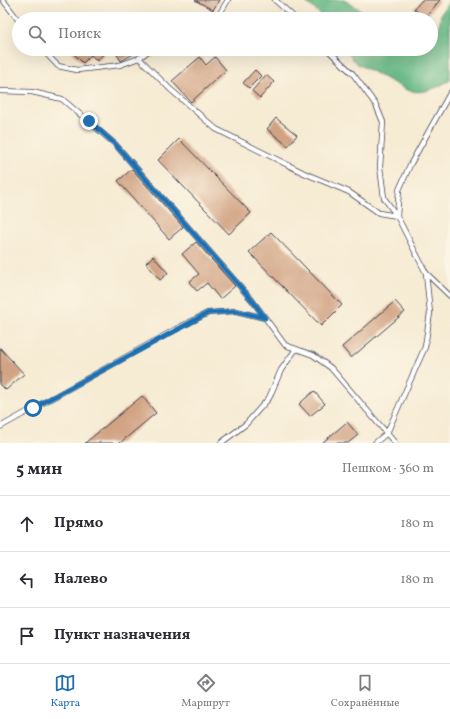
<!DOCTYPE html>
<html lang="ru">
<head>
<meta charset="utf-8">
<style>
  body { margin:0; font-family:Vollkorn,serif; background:#f2f2f3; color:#2b2b33 }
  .stop { position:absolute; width:12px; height:12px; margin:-9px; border:3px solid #1f6fb2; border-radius:50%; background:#fff }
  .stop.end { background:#1f6fb2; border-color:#fff; box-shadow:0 1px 4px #0008 }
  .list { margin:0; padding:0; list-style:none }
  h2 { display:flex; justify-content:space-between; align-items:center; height:52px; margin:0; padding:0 16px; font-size:17px }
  h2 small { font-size:13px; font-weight:400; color:#7c7c81 }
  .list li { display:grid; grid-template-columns:26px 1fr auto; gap:12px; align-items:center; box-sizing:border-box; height:56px; padding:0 16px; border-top:1px solid #e1e1e2 }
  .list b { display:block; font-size:15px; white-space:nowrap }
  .list em { font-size:13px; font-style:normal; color:#7c7c81 }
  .icon { flex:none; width:22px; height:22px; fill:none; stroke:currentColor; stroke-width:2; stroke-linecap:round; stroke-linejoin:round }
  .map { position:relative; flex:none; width:450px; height:443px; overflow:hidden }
  .search { position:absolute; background:#fff; box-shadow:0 4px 16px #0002; left:12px; right:12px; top:12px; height:44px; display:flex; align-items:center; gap:10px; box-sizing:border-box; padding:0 14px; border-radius:22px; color:#7c7c81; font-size:15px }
  .sheet { height:220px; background:#fff }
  nav { display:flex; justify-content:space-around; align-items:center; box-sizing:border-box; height:56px; border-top:1px solid #e1e1e2; background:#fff; font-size:11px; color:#7c7c81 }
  nav a { display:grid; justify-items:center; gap:2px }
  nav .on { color:#1f6fb2 }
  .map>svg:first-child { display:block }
</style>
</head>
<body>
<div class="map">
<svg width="450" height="443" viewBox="0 0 450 443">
  <rect width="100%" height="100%" fill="#fcf5e5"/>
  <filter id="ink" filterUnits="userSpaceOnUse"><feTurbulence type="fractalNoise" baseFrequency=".025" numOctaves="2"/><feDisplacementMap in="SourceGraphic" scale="8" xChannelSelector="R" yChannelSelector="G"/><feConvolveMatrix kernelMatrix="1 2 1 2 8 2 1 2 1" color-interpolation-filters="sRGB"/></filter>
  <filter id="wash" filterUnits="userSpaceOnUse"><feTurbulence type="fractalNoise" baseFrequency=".012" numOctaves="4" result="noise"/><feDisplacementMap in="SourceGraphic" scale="16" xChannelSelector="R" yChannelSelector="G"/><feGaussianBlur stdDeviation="0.9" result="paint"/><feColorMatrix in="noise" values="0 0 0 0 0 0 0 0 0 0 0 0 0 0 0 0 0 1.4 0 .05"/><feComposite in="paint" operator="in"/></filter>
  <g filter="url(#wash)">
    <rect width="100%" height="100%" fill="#f6ebd3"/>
    <!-- forest -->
    <g fill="#68ba86" stroke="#456e60">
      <polygon points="303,0 344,0 376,19 324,19 317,11"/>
      <path d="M450 0V80C436 88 424 95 407 90L358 64 352 59 346 49H431V36L439 29 441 14Z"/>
    </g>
    <g id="blocks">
      <!-- building -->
      <g fill="#d1a383">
        <polygon points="195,0 219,0 213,10"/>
        <polygon points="422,0 440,0 425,18 414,9"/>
        <polygon points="71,49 108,49 97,61 91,55 83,63 70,50"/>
        <polygon points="123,49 133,49 135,53 121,61 116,53"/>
        <polygon points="200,57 206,65 215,57 226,70 191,102 172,81"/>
        <polygon points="255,70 261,76 249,88 243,83"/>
        <polygon points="266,75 274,82 260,98 252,91"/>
        <polygon points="276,118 297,135 288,146 267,129"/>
        <polygon points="179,139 251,213 229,234 158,160"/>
        <polygon points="132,169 183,227 169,239 118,181"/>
        <polygon points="271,232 342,305 321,326 249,252"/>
        <polygon points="196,242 235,286 220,299 207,283 197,291 189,282 199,274 182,254"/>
        <polygon points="153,256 168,273 160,280 146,263"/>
        <polygon points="395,301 405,312 351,358 342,347"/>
        <polygon points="0,348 24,374 6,390 0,384"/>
        <polygon points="314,391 325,404 310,416 299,404"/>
        <polygon points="142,396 156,413 120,443 85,443"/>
        <polygon points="347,422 358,435 348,443 322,443"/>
      </g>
    </g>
  </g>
  <g filter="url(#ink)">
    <use href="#blocks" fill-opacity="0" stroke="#424052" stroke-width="1"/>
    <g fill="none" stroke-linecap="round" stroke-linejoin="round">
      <!-- lane casing -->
      <g stroke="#424052" stroke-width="6">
        <g id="lane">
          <polyline points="3,0 19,21"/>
          <polyline points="275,0 296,19"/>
          <polyline points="213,19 220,13 228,0"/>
          <polyline points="42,49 58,66 77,70 120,65 139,58 151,49"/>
          <polyline points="139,58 170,89 216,129 304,173 349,192 379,213 397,216 384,198 380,167 383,122 376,105 353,74 327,49"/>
          <polyline points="0,91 32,92 62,99 115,144 252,300 285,345 313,355 331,368 395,443"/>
          <polyline points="426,273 450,296"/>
          <polyline points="0,427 176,329 208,313 236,311 265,318"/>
          <polyline points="221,443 246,424 269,398 281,370 296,349"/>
          <polyline points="375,443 387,433 425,347 430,313 426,273 397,216 399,190 410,165 450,93"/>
        </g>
      </g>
      <!-- lane -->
      <use href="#lane" stroke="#fff" stroke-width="4.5"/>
    </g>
  </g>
  <g fill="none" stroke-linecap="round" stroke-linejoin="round" filter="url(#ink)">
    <!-- route -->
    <polyline stroke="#1f6fb2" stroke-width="5" points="33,408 208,313 236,311 265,318 252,300 115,144 89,121"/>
  </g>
</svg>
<div class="stop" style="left:33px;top:408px"></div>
<div class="stop end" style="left:89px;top:121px"></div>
<div class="search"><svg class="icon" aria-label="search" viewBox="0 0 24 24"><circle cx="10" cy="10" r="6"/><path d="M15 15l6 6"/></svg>Поиск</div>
</div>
<section class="sheet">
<h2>5 мин<small>Пешком · 360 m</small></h2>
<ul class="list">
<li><svg class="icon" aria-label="ahead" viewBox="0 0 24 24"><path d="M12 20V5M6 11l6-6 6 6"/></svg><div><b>Прямо</b></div><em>180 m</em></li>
<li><svg class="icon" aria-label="left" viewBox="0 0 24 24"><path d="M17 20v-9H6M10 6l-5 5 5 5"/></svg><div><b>Налево</b></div><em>180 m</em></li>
<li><svg class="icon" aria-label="arrive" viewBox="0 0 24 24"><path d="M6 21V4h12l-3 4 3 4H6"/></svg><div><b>Пункт назначения</b></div></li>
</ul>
</section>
<nav>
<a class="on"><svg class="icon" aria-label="map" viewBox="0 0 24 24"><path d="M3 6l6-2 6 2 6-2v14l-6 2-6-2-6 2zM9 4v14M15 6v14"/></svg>Карта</a>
<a><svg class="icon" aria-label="directions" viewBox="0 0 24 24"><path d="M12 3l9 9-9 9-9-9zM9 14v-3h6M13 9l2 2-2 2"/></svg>Маршрут</a>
<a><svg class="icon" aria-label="saved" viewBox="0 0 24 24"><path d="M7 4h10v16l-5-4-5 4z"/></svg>Сохранённые</a>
</nav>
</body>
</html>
